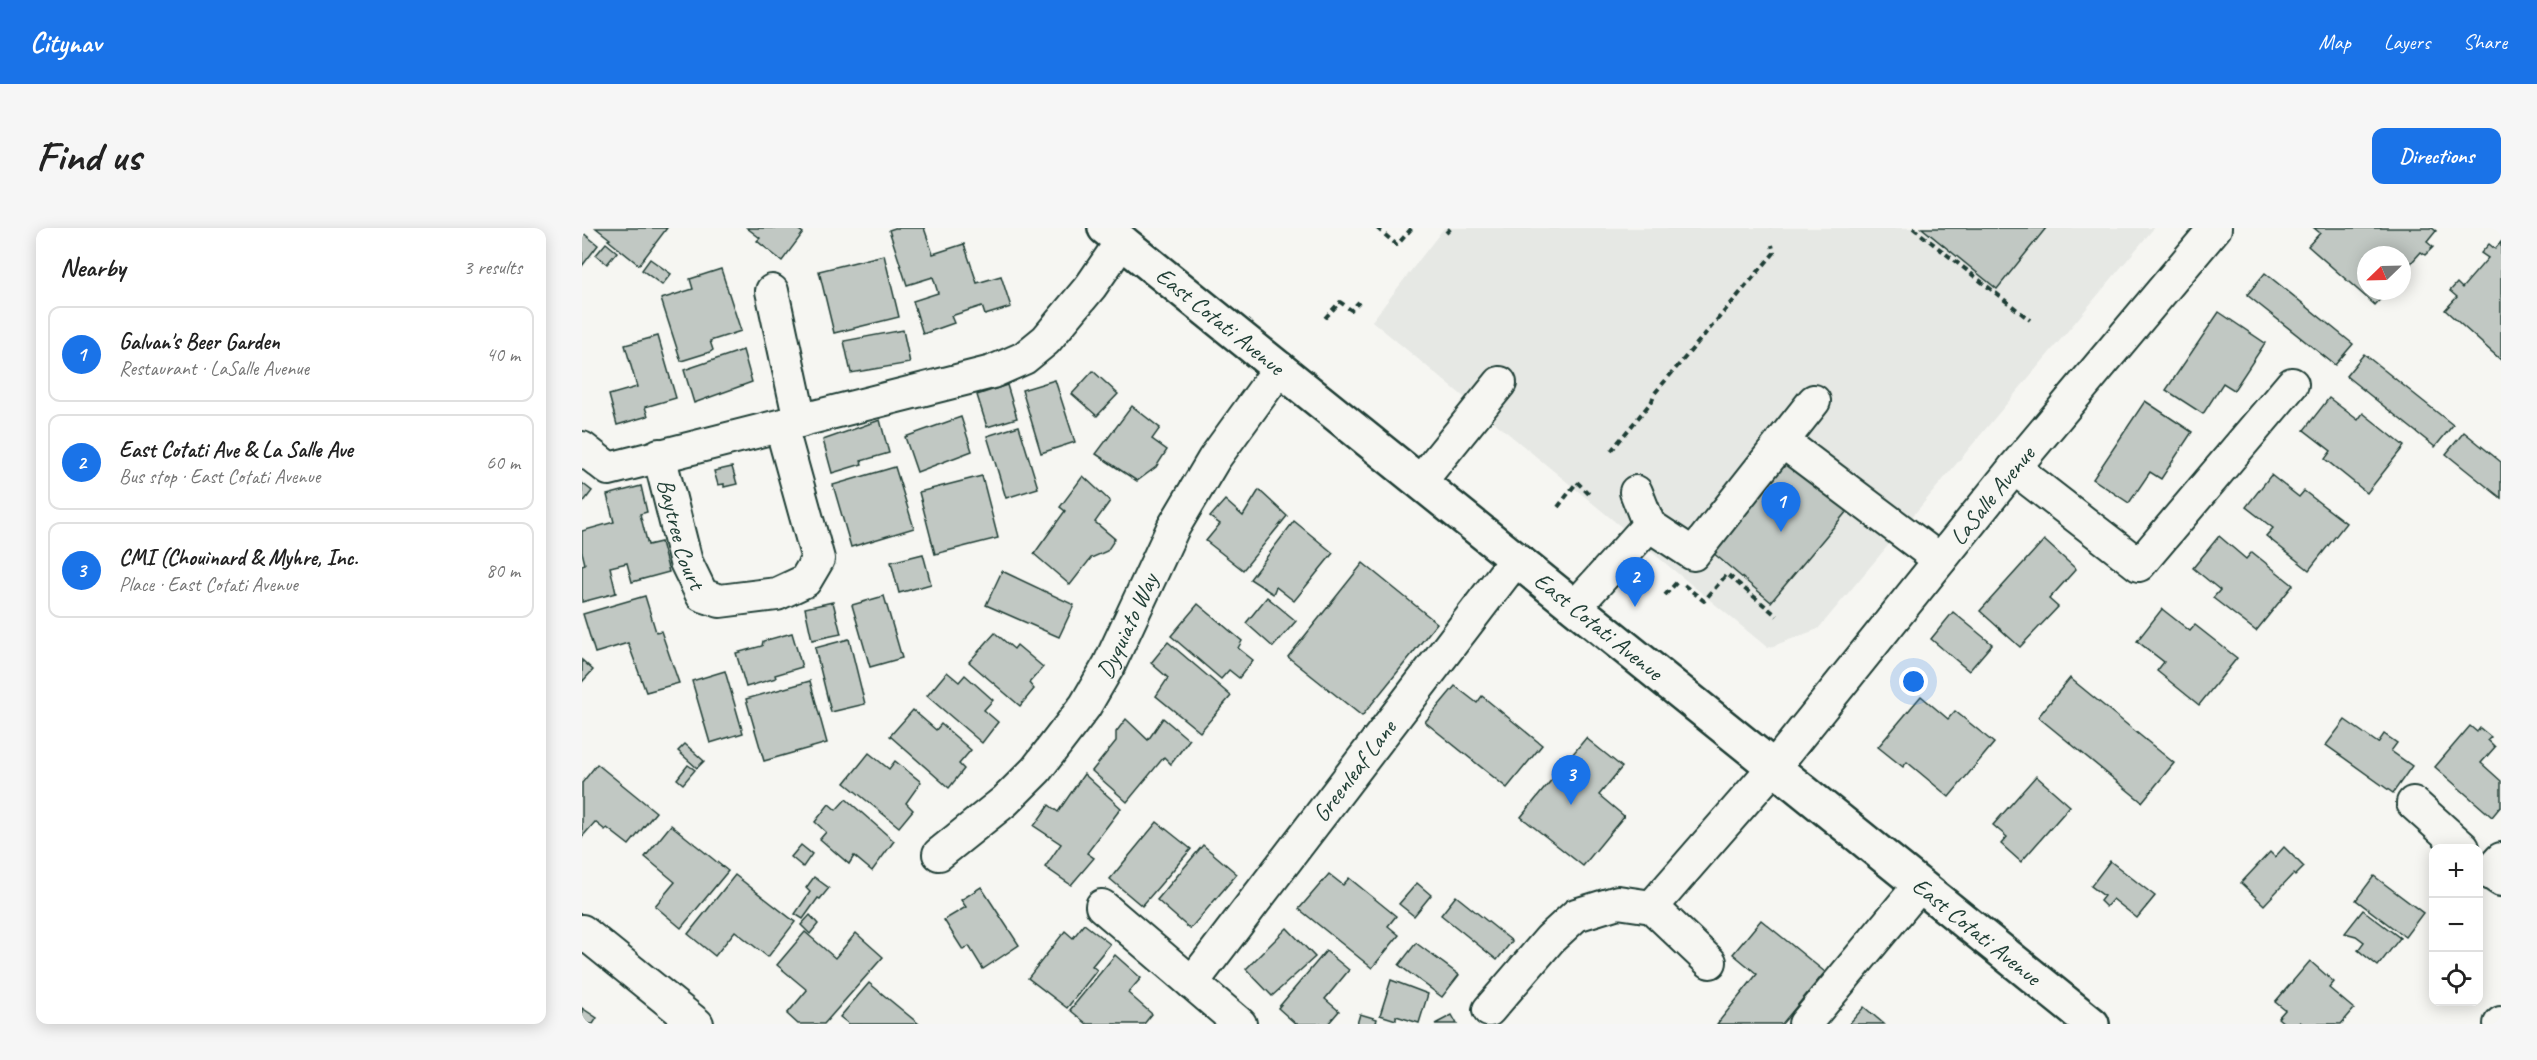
<!DOCTYPE html>
<html lang="en">
<head>
<meta charset="utf-8">
<style>
  body { margin:0; font-family:Caveat,sans-serif; background:#f6f6f6; color:#222 }
  .controls { position:absolute; right:18px; bottom:18px; display:grid; overflow:hidden; border-radius:12px; box-shadow:0 3px 15px #0003 }
  .controls button { width:54px; height:54px; display:grid; place-items:center; padding:0; border:0; border-bottom:2px solid #e0e0e0; background:#fff; color:#222; font:30px sans-serif }
  .compass { position:absolute; left:1775px; top:18px; width:54px; height:54px; border-radius:50%; background:#fff; box-shadow:0 3px 15px #0003; rotate:247deg }
  .you { position:absolute; left:1332px; top:454px; width:21px; height:21px; margin:-15px; border:4px solid #fff; border-radius:50%; background:#1a73e8; box-shadow:0 0 0 9px #1a73e833 }
  .badge { display:grid; place-items:center; width:39px; height:39px; border-radius:50%; background:#1a73e8; color:#fff; font-size:20px; font-weight:700 }
  .pin { position:absolute; translate:-50% -50px; filter:drop-shadow(0 2px 3px #0008) }
  .pin::after { content:''; position:absolute; top:32px; width:21px; height:18px; background:inherit; clip-path:polygon(0 0,100% 0,50% 100%) }
  .list { margin:0; padding:0; list-style:none }
  h2 { display:flex; justify-content:space-between; align-items:center; height:78px; margin:0; padding:0 24px; font-size:26px }
  h2 small { font-size:20px; font-weight:400; color:#767676 }
  .list li { display:grid; grid-template-columns:39px 1fr auto; gap:18px; align-items:center; box-sizing:border-box; height:96px; margin:0 12px 12px; padding:0 12px; border:2px solid #e0e0e0; border-radius:12px }
  .list b { display:block; font-size:22px; white-space:nowrap }
  .list p { margin:0; font-size:20px; white-space:nowrap; color:#767676 }
  .list em { font-size:20px; font-style:normal; color:#767676 }
  .icon { flex:none; width:33px; height:33px; fill:none; stroke:currentColor; stroke-width:2; stroke-linecap:round; stroke-linejoin:round }
  .map { position:relative; flex:none; width:1919px; height:796px; overflow:hidden; border-radius:12px }
  header { display:flex; align-items:center; gap:36px; box-sizing:border-box; height:84px; padding:0 30px; background:#1a73e8; color:#fff }
  header strong { font-size:28px }
  nav { display:flex; gap:33px; margin-inline-start:auto; font-size:21px }
  .intro { display:flex; align-items:center; justify-content:space-between; box-sizing:border-box; height:144px; padding:0 36px }
  h1 { margin:0; font-size:42px }
  .button { padding:15px 27px; border-radius:12px; background:#1a73e8; color:#fff; font-size:21px; font-weight:700 }
  main { display:flex; gap:36px; padding:0 36px }
  aside { flex:1; background:#fff; border-radius:12px; box-shadow:0 3px 15px #0003 }
  .map>svg:first-child { display:block }
</style>
</head>
<body>
<header>
<strong>Citynav</strong>
<nav><a>Map</a><a>Layers</a><a>Share</a></nav>
</header>
<div class="intro"><h1>Find us</h1><a class="button">Directions</a></div>
<main>
<aside>
<h2>Nearby<small>3 results</small></h2>
<ul class="list">
<li><span class="badge">1</span><div><b>Galvan's Beer Garden</b><p>Restaurant · LaSalle Avenue</p></div><em>40 m</em></li>
<li><span class="badge">2</span><div><b>East Cotati Ave &amp; La Salle Ave</b><p>Bus stop · East Cotati Avenue</p></div><em>60 m</em></li>
<li><span class="badge">3</span><div><b>CMI (Chouinard &amp; Myhre, Inc.</b><p>Place · East Cotati Avenue</p></div><em>80 m</em></li>
</ul>
</aside>
<div class="map">
<svg width="1919" height="796" viewBox="0 0 1919 796">
  <rect width="100%" height="100%" fill="#f6f6f2"/>
  <filter id="ink" filterUnits="userSpaceOnUse"><feTurbulence type="fractalNoise" baseFrequency=".0167" numOctaves="2"/><feDisplacementMap in="SourceGraphic" scale="12" xChannelSelector="R" yChannelSelector="G"/><feConvolveMatrix kernelMatrix="1 2 1 2 8 2 1 2 1" color-interpolation-filters="sRGB"/></filter>
  <g filter="url(#ink)">
    <!-- built -->
    <polygon fill="#e6e8e4" points="862,0 1572,0 1236,401 1186,420 790,93"/>
    <!-- building -->
    <g fill="#c1c8c3" stroke="#1f3d34" stroke-width="1.5">
      <polygon points="14,0 85,0 57,37 26,12 28,11"/>
      <polygon points="165,0 214,0 221,5 200,33 175,13 178,10"/>
      <polygon points="313,0 342,0 351,26 382,16 395,55 419,48 429,79 403,87 400,78 369,88 372,95 341,106 331,73 356,65 351,49 325,57 307,2"/>
      <polygon points="1340,0 1464,0 1415,61"/>
      <polygon points="1732,0 1850,0 1854,3 1845,14 1851,19 1843,27 1839,24 1820,45 1820,27 1784,27 1784,63 1806,63 1793,77 1726,18 1738,5"/>
      <polygon points="0,4 16,17 0,38"/>
      <polygon points="1919,14 1919,132 1863,82 1875,69 1868,63 1875,55 1880,60 1906,30 1899,25 1907,16 1913,21"/>
      <polygon points="24,15 35,24 25,36 14,27"/>
      <polygon points="302,27 317,89 252,105 237,43"/>
      <polygon points="68,31 89,46 80,57 60,42"/>
      <polygon points="139,41 159,103 128,113 131,122 128,124 99,133 79,71 111,61 108,51"/>
      <polygon points="1683,45 1771,116 1753,137 1665,67"/>
      <polygon points="1637,84 1683,115 1652,162 1641,155 1621,186 1584,162"/>
      <polygon points="321,102 328,135 269,145 262,113"/>
      <polygon points="76,108 94,170 63,179 66,188 35,197 27,167 55,159 43,117"/>
      <polygon points="161,122 170,154 112,175 102,142"/>
      <polygon points="1782,126 1871,197 1853,219 1764,148"/>
      <polygon points="511,143 536,166 515,188 490,166"/>
      <polygon points="473,152 493,214 459,225 440,162"/>
      <polygon points="425,157 435,190 405,199 395,167"/>
      <polygon points="1747,170 1776,192 1781,185 1822,218 1785,265 1743,231 1749,223 1722,202"/>
      <polygon points="1563,173 1610,204 1579,251 1568,244 1547,275 1511,251"/>
      <polygon points="550,178 578,200 570,211 585,222 574,239 555,253 514,226"/>
      <polygon points="379,189 390,223 335,244 323,209"/>
      <polygon points="298,192 307,225 279,233 280,236 250,245 241,212"/>
      <polygon points="437,198 456,260 424,270 405,208"/>
      <polygon points="1882,204 1919,234 1919,270 1864,226"/>
      <polygon points="1206,233 1265,283 1189,374 1130,324"/>
      <polygon points="150,239 155,256 142,259 142,256 136,257 132,243"/>
      <polygon points="313,239 332,300 269,319 251,257"/>
      <polygon points="1689,247 1717,269 1722,263 1764,295 1727,342 1684,308 1691,300 1664,279"/>
      <polygon points="400,248 416,310 353,326 337,264"/>
      <polygon points="501,248 528,273 513,294 533,311 525,323 509,330 488,357 452,326 483,283 478,279"/>
      <polygon points="0,255 10,263 0,276"/>
      <polygon points="59,258 65,284 58,286 66,317 79,314 87,344 50,354 45,335 28,339 34,365 0,374 0,337 3,336 0,324 0,303 32,294 25,267"/>
      <polygon points="677,262 705,288 661,342 624,313 638,296 628,289 643,272 661,288"/>
      <polygon points="712,293 751,325 712,373 694,359 691,366 668,351"/>
      <polygon points="1637,308 1664,331 1670,324 1711,357 1674,403 1631,370 1638,362 1611,340"/>
      <polygon points="1462,312 1494,341 1467,371 1476,379 1438,419 1398,383"/>
      <polygon points="341,326 349,356 317,365 309,334"/>
      <polygon points="781,335 855,395 780,488 706,429"/>
      <polygon points="420,343 492,377 477,409 404,377"/>
      <polygon points="63,368 74,404 79,403 97,455 64,464 46,415 13,425 1,386"/>
      <polygon points="302,368 320,430 288,439 270,377"/>
      <polygon points="685,369 714,393 691,419 664,395"/>
      <polygon points="251,374 259,406 230,412 223,380"/>
      <polygon points="616,376 660,413 656,420 671,432 657,450 647,442 639,451 589,408"/>
      <polygon points="1580,381 1608,403 1613,397 1655,430 1617,477 1575,443 1582,434 1555,413"/>
      <polygon points="1371,384 1410,416 1387,443 1349,411"/>
      <polygon points="210,405 220,439 193,447 194,450 164,459 154,425 180,418 181,413"/>
      <polygon points="413,405 432,421 435,417 461,439 447,455 452,461 438,478 387,434"/>
      <polygon points="267,411 283,476 249,484 233,420"/>
      <polygon points="586,414 649,468 618,504 574,468 586,450 569,435"/>
      <polygon points="0,432 11,442 0,454"/>
      <polygon points="143,443 161,505 128,515 110,453"/>
      <polygon points="365,444 377,454 383,447 411,472 402,482 416,494 400,515 345,468"/>
      <polygon points="1488,450 1592,535 1560,574 1456,489"/>
      <polygon points="228,453 245,515 182,533 164,471"/>
      <polygon points="873,458 895,475 900,468 960,517 925,560 843,494"/>
      <polygon points="1339,468 1366,491 1373,483 1412,515 1367,569 1325,534 1321,539 1296,519"/>
      <polygon points="331,482 354,502 359,496 389,522 377,536 382,541 367,560 308,508"/>
      <polygon points="581,490 607,512 589,536 582,529 545,574 510,543 534,513 534,504 544,491 566,512"/>
      <polygon points="1763,492 1796,515 1802,506 1815,515 1809,523 1830,538 1811,565 1744,517"/>
      <polygon points="1888,498 1895,504 1898,500 1909,509 1906,512 1913,519 1899,535 1919,553 1919,578 1910,589 1853,539"/>
      <polygon points="1004,510 1040,539 1017,567 1042,588 1001,638 939,589"/>
      <polygon points="103,516 122,533 115,540 96,523"/>
      <polygon points="287,525 307,541 313,533 339,554 324,575 331,582 317,599 263,555"/>
      <polygon points="15,536 74,584 47,617 25,600 23,602 13,594 0,609 0,555"/>
      <polygon points="106,537 113,542 101,556 95,551"/>
      <polygon points="502,546 539,580 505,625 512,630 489,657 463,639 479,616 452,598 467,577 476,584"/>
      <polygon points="1454,548 1488,578 1439,634 1419,616 1425,609 1411,597"/>
      <polygon points="264,571 312,613 290,643 272,628 267,636 238,611 244,604 233,594 247,576 254,582"/>
      <polygon points="575,594 609,621 560,678 528,651"/>
      <polygon points="89,597 146,643 99,700 73,678 93,654 63,629"/>
      <polygon points="219,617 230,626 221,639 209,629"/>
      <polygon points="621,617 655,646 608,701 575,672"/>
      <polygon points="1702,619 1722,639 1713,648 1711,646 1682,677 1659,655 1688,624 1693,629"/>
      <polygon points="1528,633 1573,668 1555,690 1531,671 1524,679 1518,673 1522,668 1509,658"/>
      <polygon points="747,646 761,657 767,650 814,688 806,698 817,707 790,740 717,681"/>
      <polygon points="153,647 213,694 186,729 153,703 133,728 106,706"/>
      <polygon points="1792,648 1841,685 1823,709 1774,672"/>
      <polygon points="232,649 247,660 238,671 236,670 221,691 213,686 228,664 224,660"/>
      <polygon points="835,655 849,667 832,688 817,676"/>
      <polygon points="399,659 437,717 401,741 387,718 381,722 362,692 384,679 379,672"/>
      <polygon points="874,668 930,713 915,732 859,687"/>
      <polygon points="1781,682 1818,710 1796,738 1776,722 1782,714 1774,708 1763,705"/>
      <polygon points="228,687 236,696 228,706 219,697"/>
      <polygon points="1179,692 1243,744 1200,796 1135,796 1175,746 1151,726"/>
      <polygon points="502,696 528,716 510,738 515,742 485,780 446,750 483,703 491,710"/>
      <polygon points="705,700 733,729 690,768 664,741"/>
      <polygon points="223,704 253,730 274,705 301,729 242,796 216,796 205,786 225,762 195,737"/>
      <polygon points="834,715 877,747 860,769 817,737"/>
      <polygon points="744,723 767,742 743,771 757,783 746,796 714,796 696,780"/>
      <polygon points="533,727 559,750 546,765 570,786 562,796 505,796 488,782"/>
      <polygon points="1728,733 1752,754 1747,760 1772,781 1759,796 1721,796 1718,794 1716,796 1703,796 1696,790 1703,782 1693,774"/>
      <polygon points="809,752 846,766 837,795 814,788 814,792 798,787"/>
      <polygon points="287,755 337,796 267,796 258,789"/>
      <polygon points="1282,779 1302,796 1267,796"/>
      <polygon points="0,780 15,790 11,796 0,796"/>
      <polygon points="778,786 795,791 794,795 798,796 775,796"/>
      <polygon points="870,787 875,796 853,796"/>
    </g>
    <g fill="none" stroke-linecap="round" stroke-linejoin="round">
      <!-- minor casing -->
      <g stroke="#1f3d34" stroke-width="36">
        <g id="minor">
          <polyline points="190,63 218,193"/>
          <polyline points="1200,213 1358,332"/>
          <polyline points="0,220 27,241 410,144 442,130 464,112 509,58 540,13"/>
          <path id="s1" d="M77 227 104 334 120 367 138 373 195 366 223 353 236 331 199 198"/>
          <polyline points="1432,240 1557,337 1710,156"/>
          <polyline points="838,254 918,155"/>
          <polyline points="1054,264 1067,297 1111,326 1232,173"/>
          <polyline points="993,379 1067,297"/>
          <polyline points="1831,575 1881,620"/>
          <path id="s2" d="M357 626 423 573 454 542 503 478 527 437 591 300 632 231 698 140"/>
          <polyline points="1919,631 1907,644 1919,652"/>
          <polyline points="520,678 658,796"/>
          <path id="s3" d="M1070 679 1192 539 1432 240 1633 0"/>
          <polyline points="0,703 115,796"/>
          <path id="s4" d="M610 755 934 331"/>
          <polyline points="907,782 968,711 994,687 1036,674 1070,679 1128,734"/>
          <polyline points="1223,796 1338,657"/>
          <polyline points="1918,796 1919,795"/>
        </g>
      </g>
      <!-- major casing -->
      <g stroke="#1f3d34" stroke-width="38">
        <g id="major">
          <path id="s5" d="M523 0 1510 796"/>
        </g>
      </g>
      <!-- path -->
      <g stroke="#1f3d34" stroke-width="4" stroke-dasharray="6 4.5" stroke-linecap="butt">
        <polyline points="795,0 815,17 830,0"/>
        <polyline points="1331,0 1448,92"/>
        <polyline points="864,5 869,0"/>
        <polyline points="743,90 758,74 769,82 777,74"/>
        <polyline points="1029,223 1070,173 1072,166 1192,25 1190,17"/>
        <polyline points="976,279 995,254 1007,266"/>
        <polyline points="1102,357 1122,373 1145,346 1195,388"/>
        <polyline points="1083,367 1096,353"/>
      </g>
      <!-- minor -->
      <use href="#minor" stroke="#f6f6f2" stroke-width="32"/>
      <!-- major -->
      <use href="#major" stroke="#f6f6f2" stroke-width="33"/>
    </g>
  </g>
  <g text-anchor="middle" dominant-baseline="central" stroke-width="4.5" stroke-linejoin="round" paint-order="stroke">
    <!-- street labels -->
    <g font-size="24" fill="#1f3d34" stroke="#f6f6f2">
      <text stroke="none"><textPath href="#s5" startOffset="148">East Cotati Avenue</textPath></text>
      <text stroke="none"><textPath href="#s3" startOffset="534">LaSalle Avenue</textPath></text>
      <text stroke="none"><textPath href="#s1" startOffset="82">Baytree Court</textPath></text>
      <text stroke="none"><textPath href="#s2" startOffset="300">Dyquiato Way</textPath></text>
      <text stroke="none"><textPath href="#s5" startOffset="634">East Cotati Avenue</textPath></text>
      <text stroke="none"><textPath href="#s4" startOffset="267">Greenleaf Lane</textPath></text>
      <text stroke="none"><textPath href="#s5" startOffset="1120">East Cotati Avenue</textPath></text>
    </g>
  </g>
</svg>
<div class="controls">
<button>+</button>
<button>−</button>
<button><svg class="icon" aria-label="locate" viewBox="0 0 24 24"><circle cx="12" cy="12" r="6"/><path d="M12 2v4M12 18v4M2 12h4M18 12h4"/></svg></button>
</div>
<svg class="compass" viewBox="-18 -18 36 36"><path d="M0-13l5 13h-10z" fill="#e53935"/><path d="M0 13l5-13h-10z" fill="#767676"/></svg>
<div class="you"></div>
<div class="pin badge" style="left:1199px;top:304px">1</div>
<div class="pin badge" style="left:1053px;top:379px">2</div>
<div class="pin badge" style="left:989px;top:577px">3</div>
</div>
</main>
</body>
</html>
